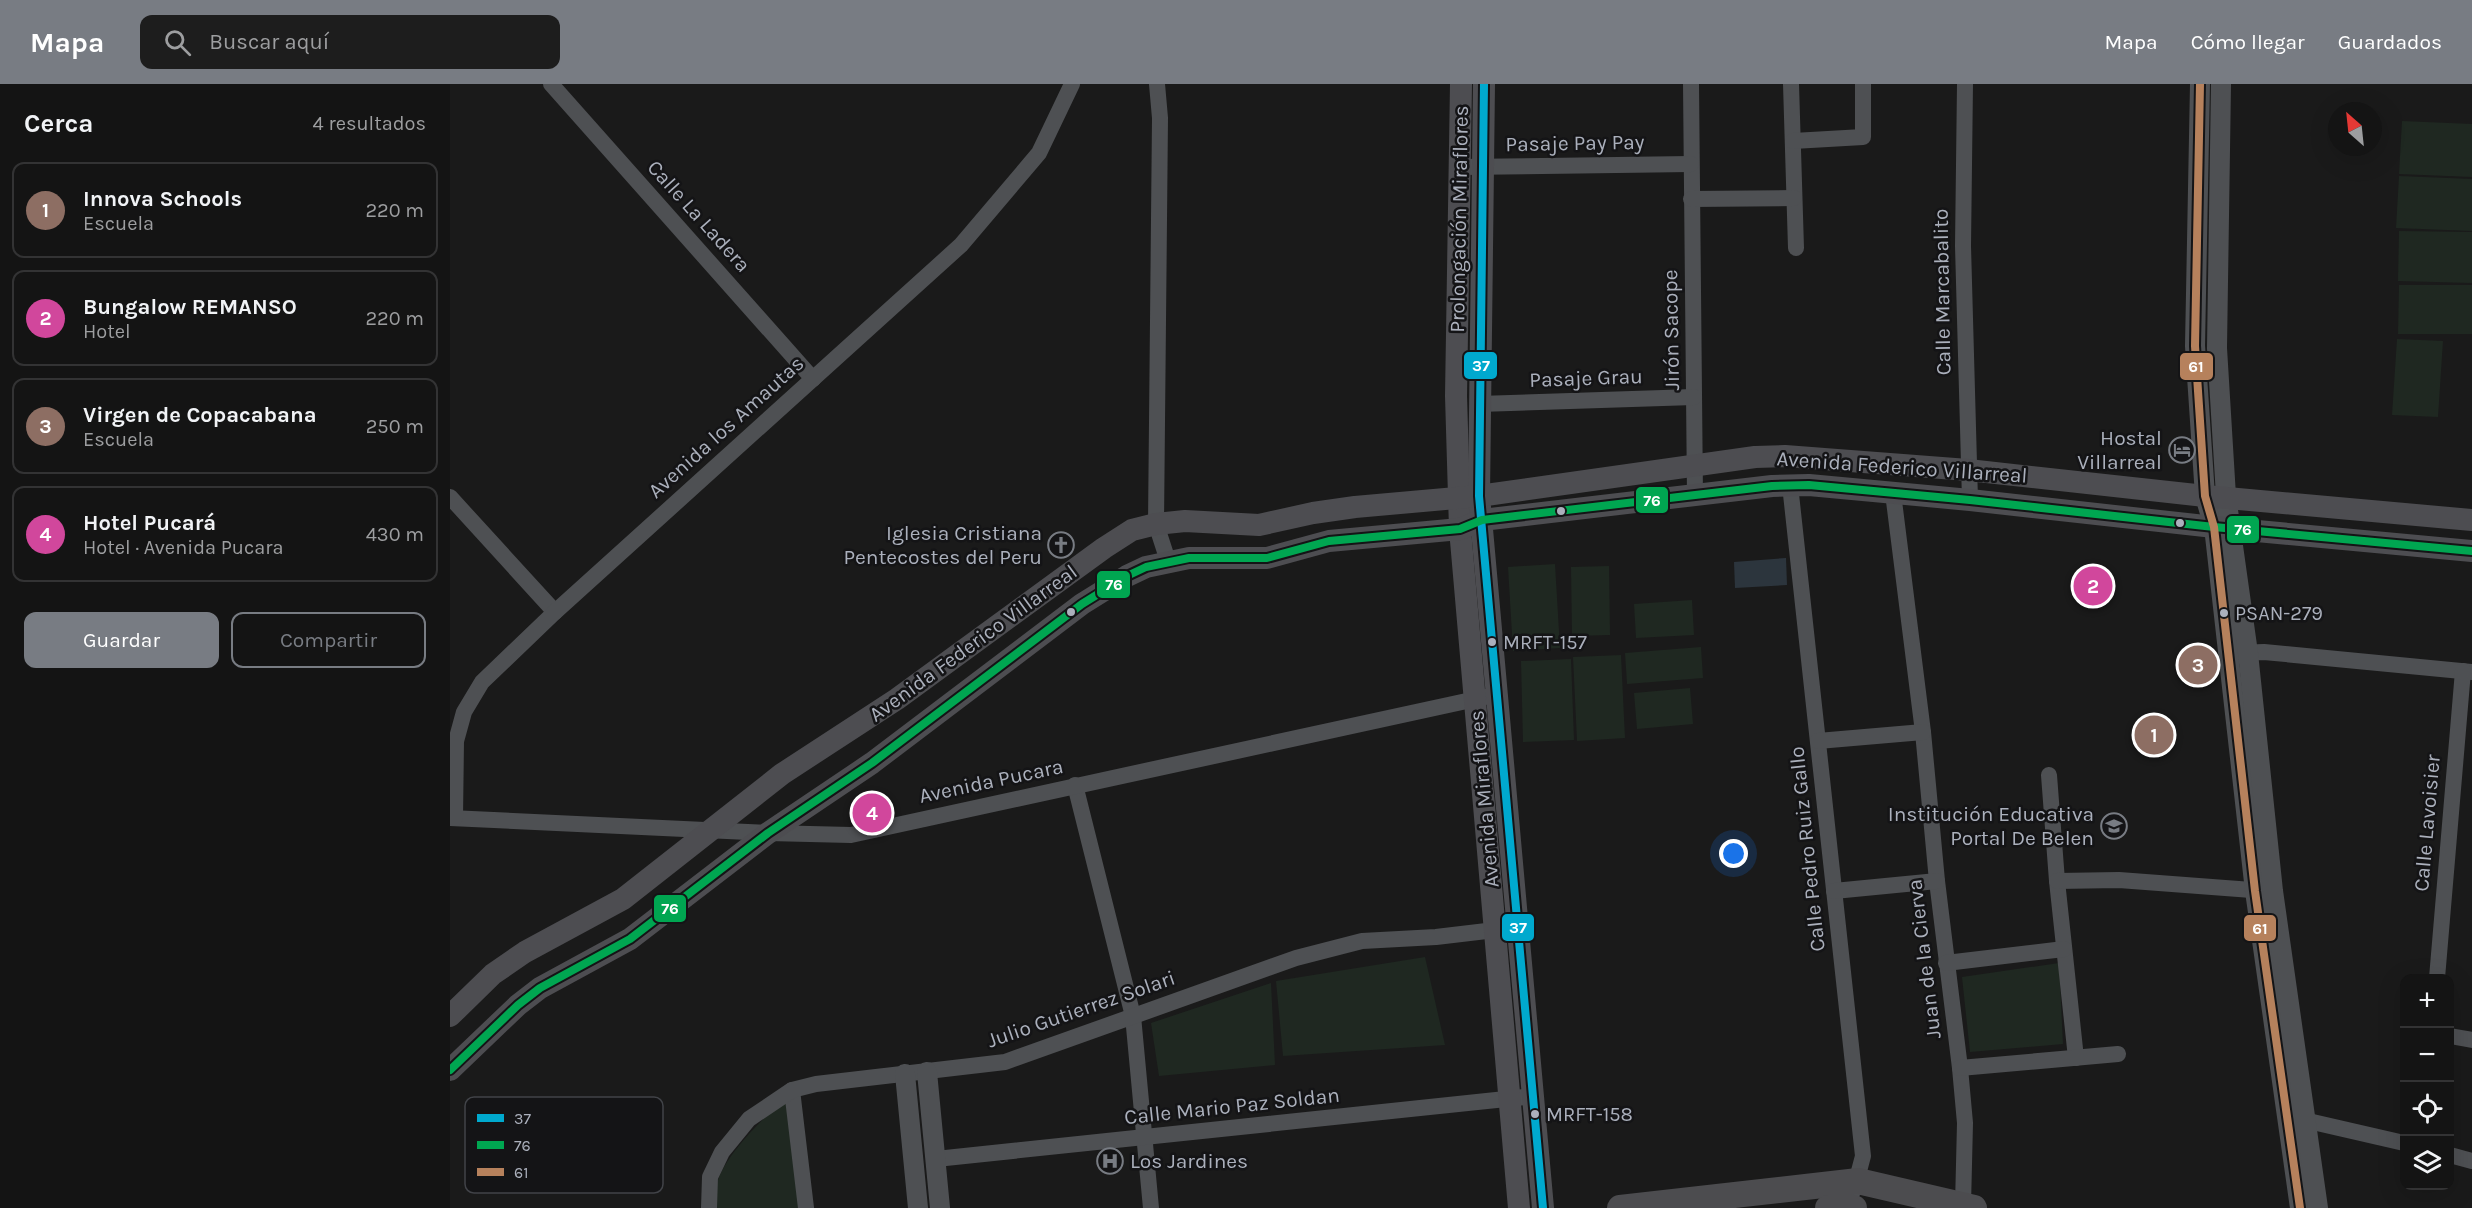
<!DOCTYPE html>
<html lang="es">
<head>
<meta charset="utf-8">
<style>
  body { margin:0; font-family:Karla,sans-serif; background:#1d1d1d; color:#f1f3f6 }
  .controls { position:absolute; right:18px; bottom:18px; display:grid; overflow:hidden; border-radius:12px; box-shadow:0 6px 24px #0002 }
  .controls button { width:54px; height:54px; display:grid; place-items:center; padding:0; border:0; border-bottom:2px solid #333334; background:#141414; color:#f1f3f6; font:30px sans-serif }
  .compass { position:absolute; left:1878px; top:18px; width:54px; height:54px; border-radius:50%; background:#141414; box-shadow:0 6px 24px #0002; rotate:333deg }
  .you { position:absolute; left:1284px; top:770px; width:21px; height:21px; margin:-15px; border:4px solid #fff; border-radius:50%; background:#1a73e8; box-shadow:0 0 0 9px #1a73e833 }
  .badge { display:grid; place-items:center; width:39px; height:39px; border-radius:50%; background:#787c83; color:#fff; font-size:20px; font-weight:700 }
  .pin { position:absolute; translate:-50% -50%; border:3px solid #fff; box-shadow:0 2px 6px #0006 }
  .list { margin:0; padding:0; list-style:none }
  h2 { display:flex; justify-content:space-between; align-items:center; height:78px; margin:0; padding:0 24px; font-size:26px }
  h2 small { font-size:20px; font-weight:400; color:#9d9ea0 }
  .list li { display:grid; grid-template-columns:39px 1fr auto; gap:18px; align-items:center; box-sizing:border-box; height:96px; margin:0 12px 12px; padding:0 12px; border:2px solid #333334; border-radius:12px }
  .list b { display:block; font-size:22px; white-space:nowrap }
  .list p { margin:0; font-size:20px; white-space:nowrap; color:#9d9ea0 }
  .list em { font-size:20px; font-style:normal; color:#9d9ea0 }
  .actions { display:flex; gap:12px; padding:18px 24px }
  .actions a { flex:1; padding:14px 0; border:2px solid #787c83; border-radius:12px; text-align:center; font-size:21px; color:#787c83 }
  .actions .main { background:#787c83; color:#fff }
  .icon { flex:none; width:33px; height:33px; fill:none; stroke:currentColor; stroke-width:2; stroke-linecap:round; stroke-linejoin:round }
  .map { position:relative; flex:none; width:2022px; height:1124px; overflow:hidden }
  header { display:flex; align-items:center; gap:36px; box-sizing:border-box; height:84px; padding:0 30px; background:#787c83; color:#fff }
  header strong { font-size:28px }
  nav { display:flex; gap:33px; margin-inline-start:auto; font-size:21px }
  .search { width:420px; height:54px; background:#1d1d1d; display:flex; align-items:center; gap:15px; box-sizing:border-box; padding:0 21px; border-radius:12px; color:#9d9ea0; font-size:22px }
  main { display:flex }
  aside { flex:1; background:#141414 }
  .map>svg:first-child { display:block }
</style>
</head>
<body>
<header>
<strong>Mapa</strong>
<div class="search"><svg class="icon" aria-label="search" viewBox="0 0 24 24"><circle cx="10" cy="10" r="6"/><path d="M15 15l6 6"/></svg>Buscar aquí</div>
<nav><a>Mapa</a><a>Cómo llegar</a><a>Guardados</a></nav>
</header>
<main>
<aside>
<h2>Cerca<small>4 resultados</small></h2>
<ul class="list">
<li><span class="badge" style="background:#8d6e63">1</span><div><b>Innova Schools</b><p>Escuela</p></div><em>220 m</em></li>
<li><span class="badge" style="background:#d1479c">2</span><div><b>Bungalow REMANSO</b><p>Hotel</p></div><em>220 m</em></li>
<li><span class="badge" style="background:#8d6e63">3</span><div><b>Virgen de Copacabana</b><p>Escuela</p></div><em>250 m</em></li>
<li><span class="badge" style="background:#d1479c">4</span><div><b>Hotel Pucará</b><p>Hotel · Avenida Pucara</p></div><em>430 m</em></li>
</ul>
<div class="actions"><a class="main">Guardar</a><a>Compartir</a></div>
</aside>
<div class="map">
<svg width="2022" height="1124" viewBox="0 0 2022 1124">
  <rect width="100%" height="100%" fill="#1a1a1a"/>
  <!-- green -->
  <g fill="#1f2821">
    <polygon points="1952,37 2022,40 2022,93 1949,90"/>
    <polygon points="1949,92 2022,95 2022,147 1946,144"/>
    <polygon points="1949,147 2022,148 2022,199 1948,197"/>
    <polygon points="1949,201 2022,201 2022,250 1948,250"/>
    <polygon points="1947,255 1993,257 1988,333 1942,331"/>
    <polygon points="1105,480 1110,564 1063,567 1058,483"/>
    <polygon points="1159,482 1160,551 1122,552 1121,483"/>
    <polygon points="1242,516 1244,551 1186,554 1184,520"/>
    <polygon points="1251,563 1253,594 1177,600 1175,569"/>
    <polygon points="1171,571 1175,654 1127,657 1123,573"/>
    <polygon points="1121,575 1124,656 1073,658 1071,577"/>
    <polygon points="1240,604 1243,640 1187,645 1184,609"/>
    <polygon points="975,873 995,961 833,972 826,897"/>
    <polygon points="1609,879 1613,960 1520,968 1512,893"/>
    <polygon points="821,899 825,981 709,992 701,939"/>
    <path d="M338 1012 350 1124H262C264 1115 265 1105 268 1096 277 1069 317 1030 338 1012Z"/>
  </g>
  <!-- water -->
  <polygon fill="#2c353d" points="1336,474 1337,501 1285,504 1284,478"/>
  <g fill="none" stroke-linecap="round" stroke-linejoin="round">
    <!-- minor -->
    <g stroke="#4e5053" stroke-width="16">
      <polyline points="101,0 363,295"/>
      <polyline points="707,0 710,34 706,440 718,477"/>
      <polyline points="1241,0 1245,412"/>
      <polyline points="1341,0 1346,164"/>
      <polyline points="1515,0 1513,162 1520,416"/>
      <polyline points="1343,57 1413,53 1413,0"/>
      <polyline points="1011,83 1241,80"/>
      <polyline points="1241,115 1344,114"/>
      <polyline points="1029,320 1244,313"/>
      <polyline points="1340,401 1413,1072 1404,1106"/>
      <polyline points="1443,409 1473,648 1487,797 1510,984 1515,1039 1513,1121"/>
      <polyline points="0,413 105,528"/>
      <polyline points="1787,569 1814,568 2022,588"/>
      <polyline points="1368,657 1473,648"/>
      <polyline points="1599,691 1607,797 1626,974"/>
      <polyline points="625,701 683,932 701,1124"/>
      <polyline points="0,734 318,749 401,751 1035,613"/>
      <polyline points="5,734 6,657 14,628 32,598 105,528 511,161 589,69 622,0"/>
      <polyline points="1607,797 1669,796 1815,807"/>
      <polyline points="1384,807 1487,797"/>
      <polyline points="1496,879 1614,865"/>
      <polyline points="1987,894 2013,587"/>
      <polyline points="2000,952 2022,956"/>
      <polyline points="1510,984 1668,970"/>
      <polyline points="342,1006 356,1124"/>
      <polyline points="1844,1037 1854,1036 1954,1059"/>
      <polyline points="2000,1071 2022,1077"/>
      <polyline points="486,1075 1084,1012"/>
      <polyline points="259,1124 260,1093 272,1068 299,1035 342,1006 366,1000 555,978 846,874 912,857 986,853 1045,846"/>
    </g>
    <!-- tertiary -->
    <g stroke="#4e5053" stroke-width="20">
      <polyline points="1750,0 1745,262 1755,412 1764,443 1805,807 1850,1124"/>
      <polyline points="1771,0 1767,264 1776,412 1798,569 1823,807 1868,1124"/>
      <polyline points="477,988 490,1124"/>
      <polyline points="455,990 468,1124"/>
    </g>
    <!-- secondary -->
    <g stroke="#4d4d51" stroke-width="22">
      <polyline points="1011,0 1006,312 1010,445 1069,1124"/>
      <polyline points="1034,0 1029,412 1093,1124"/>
      <polyline points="0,932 43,890 75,868 173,815 332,690 447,615 654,464 682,446 706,440 735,437 809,441 863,429 905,423 1029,412 1305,373 1335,372 1518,386 1755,412 2022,436"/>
      <polyline points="0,986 68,921 90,904 180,855 318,749 422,679 632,520 677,492 696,483 739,474 817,474 879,457 1010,445 1032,436 1322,402 1359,401 1520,416 1764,443 2022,467"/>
    </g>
    <!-- primary -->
    <g stroke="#4c4c4f" stroke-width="26">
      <polyline points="1170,1124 1408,1097 1524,1124"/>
      <polyline points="1378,1124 1404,1124"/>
    </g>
    <!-- bus-1 casing -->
    <g stroke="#141416" stroke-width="12">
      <polyline id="bus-1" points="1034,0 1029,412 1093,1124"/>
    </g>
    <!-- bus-2 casing -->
    <g stroke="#141416" stroke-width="12">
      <polyline id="bus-2" points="0,986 68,921 90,904 180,855 318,749 422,679 632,520 677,492 696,483 739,474 817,474 879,457 1010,445 1032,436 1322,402 1359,401 1520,416 1764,443 2022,467"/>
    </g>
    <!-- bus-3 casing -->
    <g stroke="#141416" stroke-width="12">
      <polyline id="bus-3" points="1750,0 1745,262 1755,412 1764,443 1805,807 1850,1124"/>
    </g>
    <!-- bus-1 -->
    <use href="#bus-1" stroke="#00a9ce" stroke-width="8"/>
    <!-- bus-2 -->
    <use href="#bus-2" stroke="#00a651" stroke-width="8"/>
    <!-- bus-3 -->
    <use href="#bus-3" stroke="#b6815c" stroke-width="8"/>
  </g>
  <!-- icons -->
  <defs>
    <g id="hotel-ring" transform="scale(1.35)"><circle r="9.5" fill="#141416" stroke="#787c83" stroke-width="1.5"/><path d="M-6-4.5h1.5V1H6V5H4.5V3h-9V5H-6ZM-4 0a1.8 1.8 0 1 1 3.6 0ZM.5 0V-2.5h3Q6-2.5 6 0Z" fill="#787c83"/></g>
    <g id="church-ring" transform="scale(1.35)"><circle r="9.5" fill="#141416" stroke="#787c83" stroke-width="1.5"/><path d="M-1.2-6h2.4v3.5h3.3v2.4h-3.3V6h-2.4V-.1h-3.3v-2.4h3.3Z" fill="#787c83"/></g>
    <g id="school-ring" transform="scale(1.35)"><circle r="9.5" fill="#141416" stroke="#787c83" stroke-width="1.5"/><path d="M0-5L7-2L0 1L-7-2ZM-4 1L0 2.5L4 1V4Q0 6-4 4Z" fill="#787c83"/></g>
    <g id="hospital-ring" transform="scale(1.35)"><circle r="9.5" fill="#141416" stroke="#787c83" stroke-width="1.5"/><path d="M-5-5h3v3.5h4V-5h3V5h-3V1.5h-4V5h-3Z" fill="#787c83"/></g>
  </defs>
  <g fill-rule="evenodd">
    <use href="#hotel-ring" x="1732" y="366"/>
    <use href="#church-ring" x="611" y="461"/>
    <use href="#school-ring" x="1664" y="742"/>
    <use href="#hospital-ring" x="660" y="1077"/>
  </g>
  <!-- markers -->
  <g fill="#abb0bc" stroke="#141416" stroke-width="2">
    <circle cx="1111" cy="427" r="5"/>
    <circle cx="1730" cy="439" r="5"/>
    <circle cx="621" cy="528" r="5"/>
    <circle cx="1774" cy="529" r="5"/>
    <circle cx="1042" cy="558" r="5"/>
    <circle cx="1085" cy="1030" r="5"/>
  </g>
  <g text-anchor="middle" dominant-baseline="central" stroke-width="5" stroke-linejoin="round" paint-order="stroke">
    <!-- bus labels -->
    <g font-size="20" fill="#abb0bc" stroke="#141416" text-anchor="start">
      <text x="1785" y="529">PSAN-279</text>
      <text x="1053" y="558">MRFT-157</text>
      <text x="1096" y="1030">MRFT-158</text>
    </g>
    <!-- street labels -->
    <g font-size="21" fill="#abb0bc" stroke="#141416">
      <text transform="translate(1125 59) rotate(-1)">Pasaje Pay Pay</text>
      <text transform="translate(249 132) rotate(48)">Calle La Ladera</text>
      <text transform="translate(1009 135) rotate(-89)">Prolongación Miraflores</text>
      <text transform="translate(1492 208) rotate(-91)">Calle Marcabalito</text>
      <text transform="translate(1221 246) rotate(-91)">Jirón Sacope</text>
      <text transform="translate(1136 294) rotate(-2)">Pasaje Grau</text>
      <text transform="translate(276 343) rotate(-42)">Avenida los Amautas</text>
      <text transform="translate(1452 383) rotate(4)">Avenida Federico Villarreal</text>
      <text transform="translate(523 559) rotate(-36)">Avenida Federico Villarreal</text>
      <text transform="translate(541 697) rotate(-12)">Avenida Pucara</text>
      <text transform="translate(1034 715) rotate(-95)">Avenida Miraflores</text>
      <text transform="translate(1977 739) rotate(-85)">Calle Lavoisier</text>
      <text transform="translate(1357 765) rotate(-96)">Calle Pedro Ruiz Gallo</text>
      <text transform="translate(1474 875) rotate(-97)">Juan de la Cierva</text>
      <text transform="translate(631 925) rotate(-19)">Julio Gutierrez Solari</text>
      <text transform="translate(782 1022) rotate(-6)">Calle Mario Paz Soldan</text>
    </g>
    <!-- poi labels -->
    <g font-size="21" fill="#abb0bc" stroke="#141416" text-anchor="end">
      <text x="1712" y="354">Hostal<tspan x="1712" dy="24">Villarreal</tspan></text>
      <text x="592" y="449">Iglesia Cristiana<tspan x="592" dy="24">Pentecostes del Peru</tspan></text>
      <text x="1644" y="730">Institución Educativa<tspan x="1644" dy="24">Portal De Belen</tspan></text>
      <text x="680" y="1077" text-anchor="start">Los Jardines</text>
    </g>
  </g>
  <!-- legend -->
  <rect x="15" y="1013" width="198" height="96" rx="9" fill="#141416" stroke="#414348" stroke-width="1.5"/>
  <rect x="27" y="1030" width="27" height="8" fill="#00a9ce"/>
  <rect x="27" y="1057" width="27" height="8" fill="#00a651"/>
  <rect x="27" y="1084" width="27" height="8" fill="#b6815c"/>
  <g font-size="16" fill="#abb0bc">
    <text x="64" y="1040">37</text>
    <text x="64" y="1067">76</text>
    <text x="64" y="1094">61</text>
  </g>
  <g stroke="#141416" stroke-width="2">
    <rect x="1013" y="267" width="35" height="29" rx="6" fill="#00a9ce"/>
    <rect x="1729" y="268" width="35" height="29" rx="6" fill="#b6815c"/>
    <rect x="1185" y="402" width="34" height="28" rx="6" fill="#00a651"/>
    <rect x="1776" y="431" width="34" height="29" rx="6" fill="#00a651"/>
    <rect x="646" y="486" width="35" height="29" rx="6" fill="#00a651"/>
    <rect x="203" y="810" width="34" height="29" rx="6" fill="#00a651"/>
    <rect x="1051" y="829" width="34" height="29" rx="6" fill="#00a9ce"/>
    <rect x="1793" y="830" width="34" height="28" rx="6" fill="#b6815c"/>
  </g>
  <g font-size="16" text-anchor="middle" font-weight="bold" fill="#fff">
    <text x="1031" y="287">37</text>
    <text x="1746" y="288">61</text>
    <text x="1202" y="422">76</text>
    <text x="1793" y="451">76</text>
    <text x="664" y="506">76</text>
    <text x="220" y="830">76</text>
    <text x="1068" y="849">37</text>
    <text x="1810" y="850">61</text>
  </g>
</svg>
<div class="controls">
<button>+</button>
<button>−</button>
<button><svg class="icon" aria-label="locate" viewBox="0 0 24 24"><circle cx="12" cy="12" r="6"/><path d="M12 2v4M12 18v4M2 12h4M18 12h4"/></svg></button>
<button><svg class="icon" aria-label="layers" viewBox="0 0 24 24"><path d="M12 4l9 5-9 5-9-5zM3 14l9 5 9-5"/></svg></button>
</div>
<svg class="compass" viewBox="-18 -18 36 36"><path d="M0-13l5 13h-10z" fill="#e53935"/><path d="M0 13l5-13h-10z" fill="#9d9ea0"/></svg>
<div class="you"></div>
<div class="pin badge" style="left:1704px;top:651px;background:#8d6e63">1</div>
<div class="pin badge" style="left:1643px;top:502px;background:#d1479c">2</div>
<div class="pin badge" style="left:1748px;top:581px;background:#8d6e63">3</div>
<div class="pin badge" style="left:422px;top:729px;background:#d1479c">4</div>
</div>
</main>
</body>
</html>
